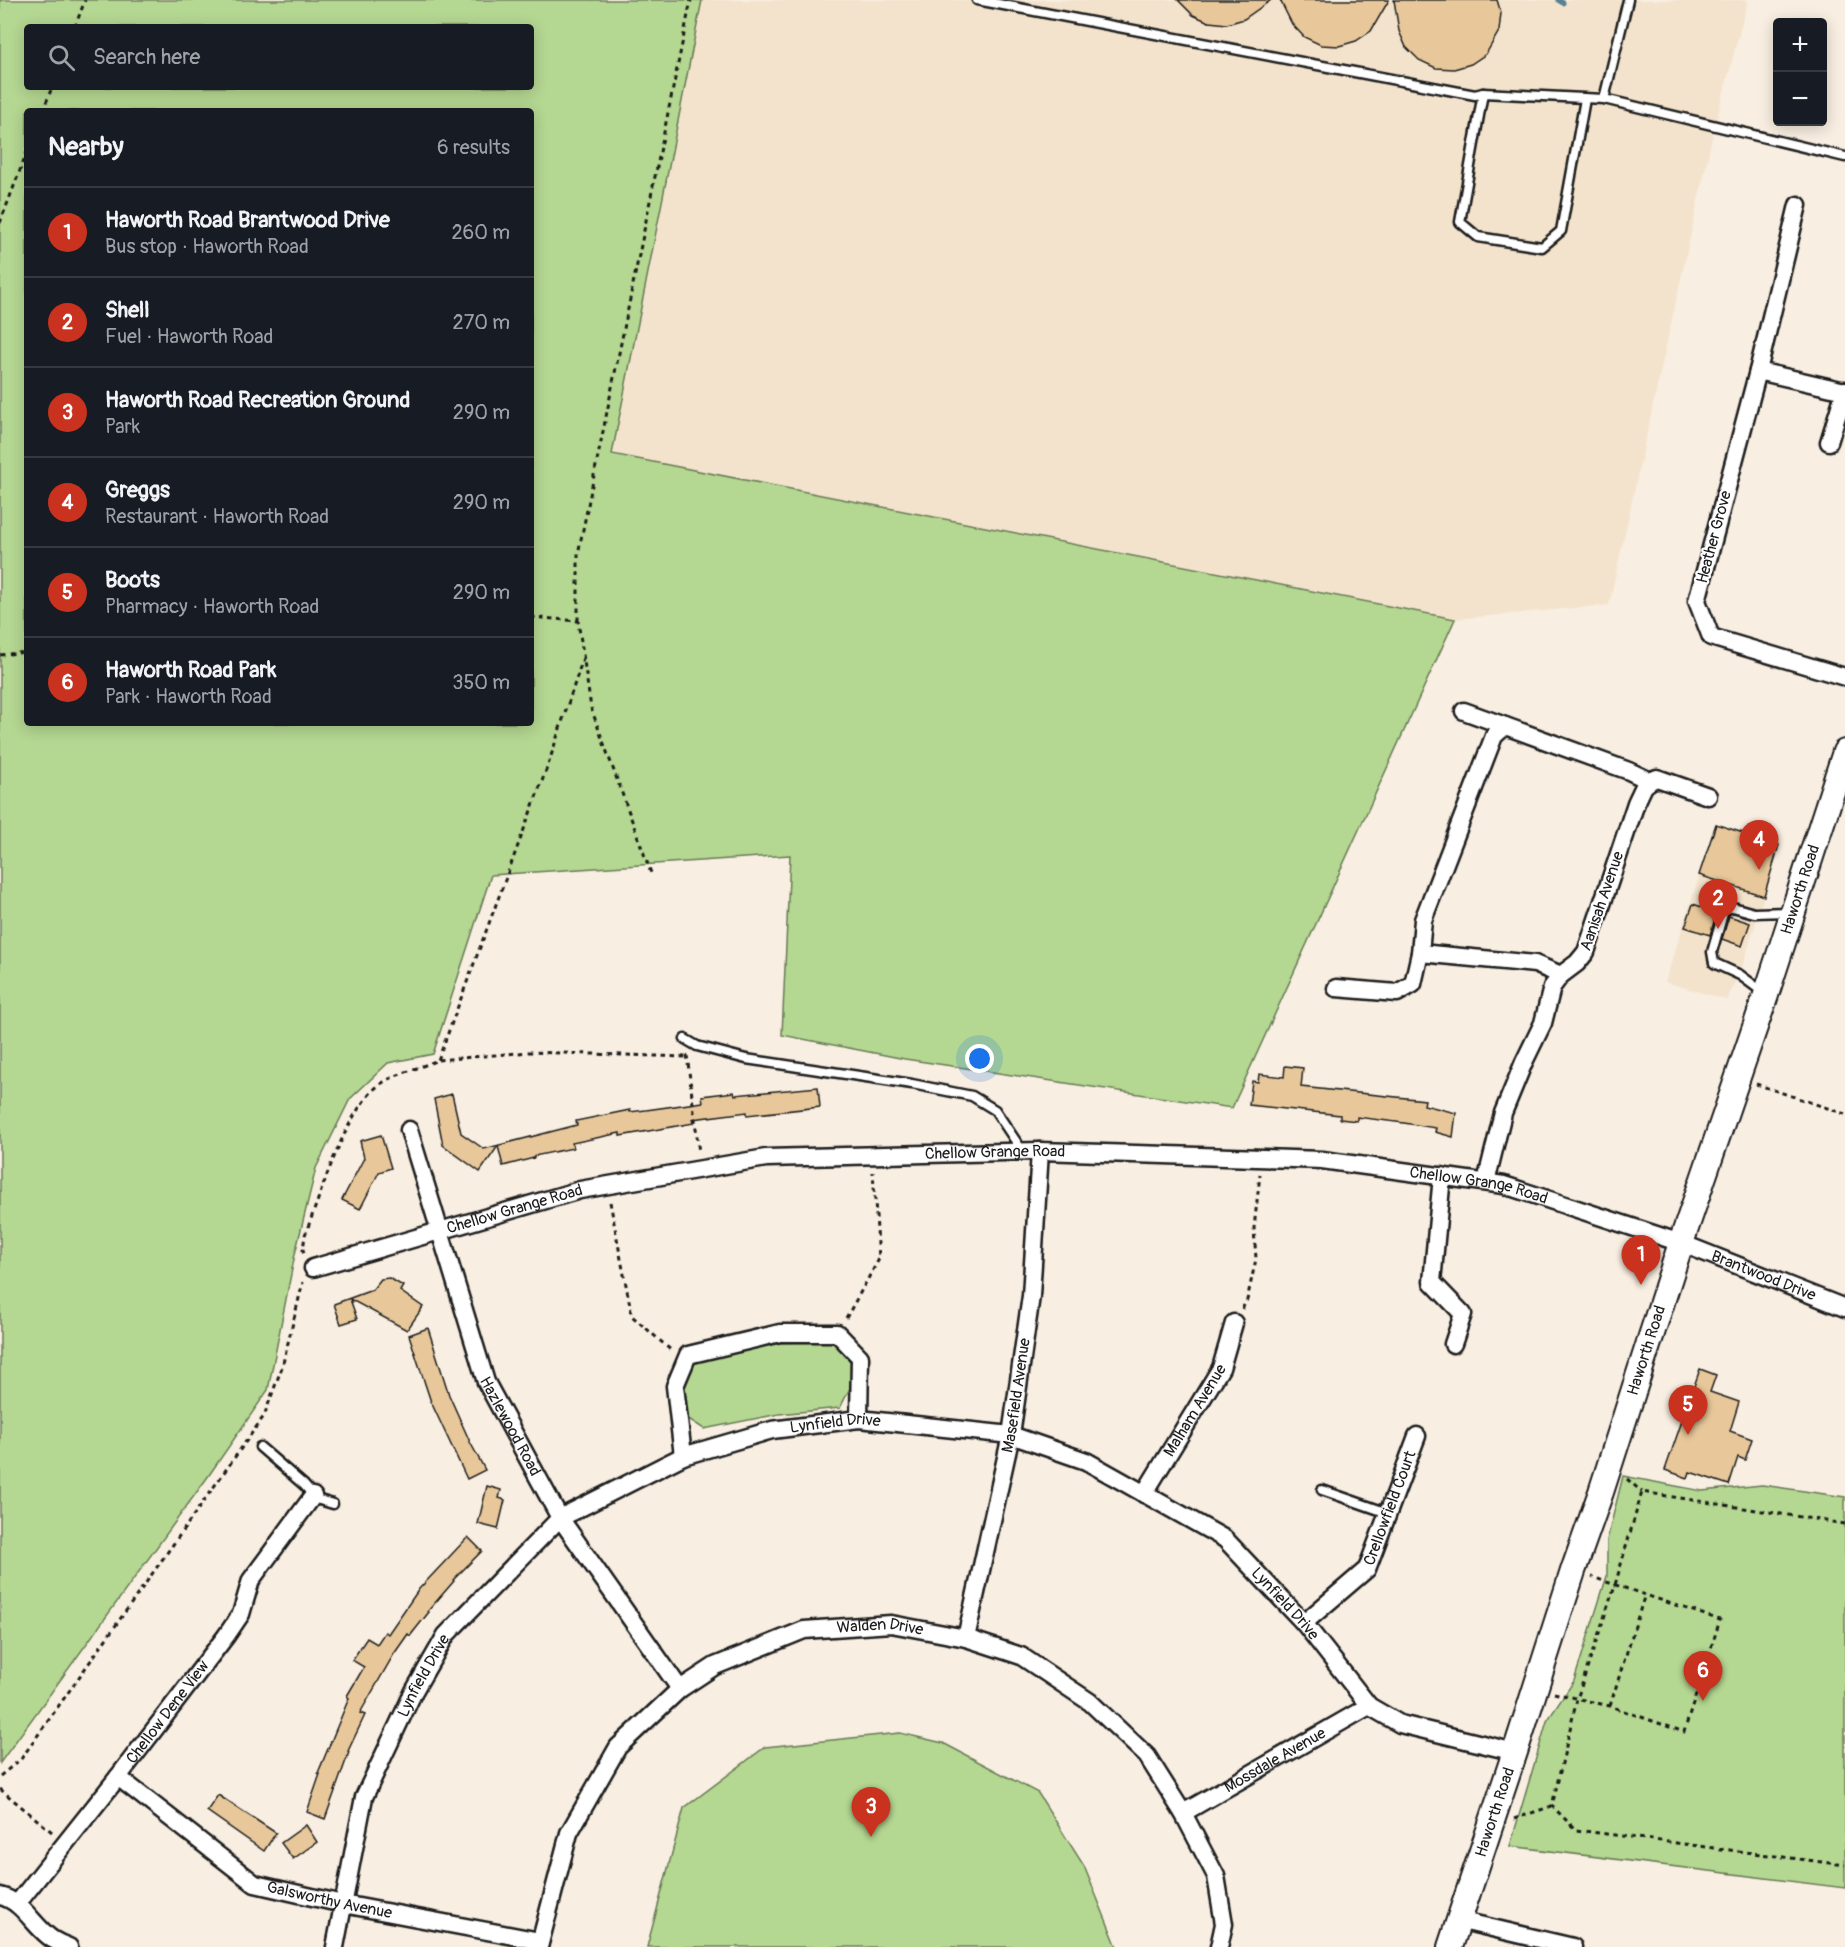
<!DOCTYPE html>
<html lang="en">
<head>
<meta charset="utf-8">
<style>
  body { margin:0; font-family:Pangolin,sans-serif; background:#242831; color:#f1f3f6 }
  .controls { position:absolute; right:18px; top:18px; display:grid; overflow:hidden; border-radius:6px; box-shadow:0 3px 15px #0003 }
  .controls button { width:54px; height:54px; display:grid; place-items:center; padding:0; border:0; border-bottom:2px solid #363941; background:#171b24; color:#f1f3f6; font:30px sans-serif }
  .you { position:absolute; left:980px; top:1059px; width:21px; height:21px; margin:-15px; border:4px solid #fff; border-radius:50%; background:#1a73e8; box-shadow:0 0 0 9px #1a73e833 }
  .badge { display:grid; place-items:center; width:39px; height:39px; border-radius:50%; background:#c8321e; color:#fff; font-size:20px; font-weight:700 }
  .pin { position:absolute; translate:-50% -50px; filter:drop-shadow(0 2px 3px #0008) }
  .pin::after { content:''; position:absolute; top:32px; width:21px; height:18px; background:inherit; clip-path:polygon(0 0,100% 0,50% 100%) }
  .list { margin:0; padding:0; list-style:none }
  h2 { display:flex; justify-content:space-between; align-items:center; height:78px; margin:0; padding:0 24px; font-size:26px }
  h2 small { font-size:20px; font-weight:400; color:#9ea1a6 }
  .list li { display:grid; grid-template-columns:39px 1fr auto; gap:18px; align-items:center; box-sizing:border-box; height:90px; padding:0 24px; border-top:2px solid #363941 }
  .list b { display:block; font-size:22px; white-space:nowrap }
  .list p { margin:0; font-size:20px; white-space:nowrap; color:#9ea1a6 }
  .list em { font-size:20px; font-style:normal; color:#9ea1a6 }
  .icon { flex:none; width:33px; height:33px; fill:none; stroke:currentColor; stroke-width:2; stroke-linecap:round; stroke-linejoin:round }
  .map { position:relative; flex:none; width:1845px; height:1947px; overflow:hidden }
  .search { position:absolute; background:#171b24; box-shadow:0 3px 15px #0003; left:24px; top:24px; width:510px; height:66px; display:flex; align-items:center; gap:15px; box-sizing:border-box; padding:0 21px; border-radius:6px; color:#9ea1a6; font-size:22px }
  .panel { position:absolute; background:#171b24; box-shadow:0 3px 15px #0003; left:24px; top:108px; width:510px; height:618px; border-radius:6px }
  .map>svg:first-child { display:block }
</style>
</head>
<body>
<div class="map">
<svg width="1845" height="1947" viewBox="0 0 1845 1947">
  <rect width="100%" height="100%" fill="#f8eee1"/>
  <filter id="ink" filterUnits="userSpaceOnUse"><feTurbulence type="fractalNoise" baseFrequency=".0167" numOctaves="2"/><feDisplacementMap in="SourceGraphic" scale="12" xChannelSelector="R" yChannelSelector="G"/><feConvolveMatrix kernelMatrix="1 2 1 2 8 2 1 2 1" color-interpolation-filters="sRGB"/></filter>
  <g filter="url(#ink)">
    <!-- built -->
    <g fill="#f3e3cc">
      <polygon points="702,0 1748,0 1713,133 1609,605 1455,619 612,454"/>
      <polygon points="1716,824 1779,845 1744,962 1727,1000 1665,982"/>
    </g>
    <!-- green -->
    <g fill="#b4d791" stroke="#687a56" stroke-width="1.5" fill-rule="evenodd">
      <path d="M0 0H702L612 454 1455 619 1232 1108 905 1059 782 1035 790 855 491 875 433 1054 388 1063 350 1099 316 1168 295 1254 268 1390 207 1478 0 1763ZM27 27H531V87H27ZM27 111H531V723H27Z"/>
      <polygon points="833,1342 851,1362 851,1386 840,1408 779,1414 704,1429 687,1418 682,1385 693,1362 780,1343"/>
      <polygon points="1623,1476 1702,1491 1762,1485 1845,1497 1845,1888 1510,1846 1547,1721 1574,1681 1607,1576 1607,1540"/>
      <polygon points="900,1733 943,1743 1038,1793 1084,1866 1117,1947 647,1947 684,1808 765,1747"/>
    </g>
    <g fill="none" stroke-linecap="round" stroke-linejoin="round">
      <!-- stream -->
      <polyline stroke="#578292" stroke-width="5" points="1558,0 1563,3"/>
    </g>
    <!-- building -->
    <g fill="#e8c89a" stroke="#1c1c1c" stroke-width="1.5">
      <polygon points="1178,0 1271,0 1244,19 1227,24 1209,22 1193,15"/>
      <polygon points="1280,0 1389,0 1371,31 1356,41 1339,46 1321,45 1304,37 1292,24"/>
      <polygon points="1394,0 1497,0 1501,13 1499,31 1486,54 1471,64 1454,69 1436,68 1419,60 1406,47 1399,31"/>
      <polygon points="1716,824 1779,845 1764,896 1699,875"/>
      <polygon points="1693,904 1717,912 1710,935 1685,927"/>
      <polygon points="1729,916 1750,923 1742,946 1722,939"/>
      <polygon points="1285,1066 1303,1068 1301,1087 1425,1100 1424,1105 1456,1113 1453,1137 1435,1132 1436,1128 1404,1123 1357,1117 1357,1121 1340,1119 1340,1115 1249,1105 1252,1081 1258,1082 1259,1074 1284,1077"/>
      <polygon points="818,1087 820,1107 747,1115 747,1112 693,1119 694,1123 620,1136 620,1133 572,1143 573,1148 534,1156 534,1158 503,1166 498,1146 480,1172 443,1145 434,1099 452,1094 461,1133 484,1149 577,1125 576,1121 630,1110 630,1112 646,1110 703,1102 702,1096 734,1092 735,1095"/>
      <polygon points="381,1135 391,1168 379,1172 360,1209 342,1200 364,1158 360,1141"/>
      <polygon points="389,1278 403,1286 400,1291 423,1307 407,1330 350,1299 357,1319 341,1324 334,1304 372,1290 381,1279"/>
      <polygon points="428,1328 449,1395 470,1442 485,1470 467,1479 431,1402 409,1335"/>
      <polygon points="1700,1369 1716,1375 1710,1392 1739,1402 1730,1431 1752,1439 1745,1460 1738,1457 1729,1485 1690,1472 1688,1478 1665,1470"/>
      <polygon points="487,1486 501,1490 499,1498 505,1500 498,1529 478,1524"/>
      <polygon points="468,1537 482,1551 453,1580 454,1581 428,1611 429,1612 410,1636 408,1634 394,1654 360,1713 365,1715 348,1751 349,1752 325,1819 307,1812 320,1774 318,1773 349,1698 347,1696 364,1667 352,1660 367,1638 377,1644 385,1632 388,1634 419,1589"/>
      <polygon points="218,1795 276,1833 264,1851 207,1811"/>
      <polygon points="306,1825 317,1842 293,1859 281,1843"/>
    </g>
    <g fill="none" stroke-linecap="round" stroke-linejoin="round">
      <!-- lane casing -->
      <g stroke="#1c1c1c" stroke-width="13">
        <g id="lane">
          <polyline points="977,0 1475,95 1483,93 1604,99 1845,157"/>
          <polyline points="1483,93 1460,222 1478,237 1542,247 1561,231 1585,99"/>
          <polyline points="1604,99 1628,0"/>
          <polyline points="1763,992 1740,975 1714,963 1712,952 1724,910 1733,907 1754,913 1790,912"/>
          <polyline points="685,1039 697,1046 746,1059 912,1084 972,1096 995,1110 1023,1152"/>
          <polyline points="260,1447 304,1485 316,1499 333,1504"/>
          <polyline points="1322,1490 1388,1513"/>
        </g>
      </g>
      <!-- street casing -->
      <g stroke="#1c1c1c" stroke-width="21">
        <g id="street">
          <polyline points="1798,205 1758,371 1697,601 1711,637 1845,677"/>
          <polyline points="1758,371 1845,391"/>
          <polyline points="1829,442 1845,390"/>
          <polyline points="1464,711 1629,771 1650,781 1644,786 1636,803 1586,952 1577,963 1561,975 1552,987 1543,1023 1524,1062 1503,1113 1486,1182"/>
          <polyline points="1505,726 1494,736 1423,920 1420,953 1535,964 1561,975"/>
          <polyline points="1650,781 1657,778 1708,796"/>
          <polyline points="1336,988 1397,993 1413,984 1420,953"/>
          <path id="s1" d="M409 1130 486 1382 560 1518 680 1689"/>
          <polyline points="1442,1176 1432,1282 1463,1314 1453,1344"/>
          <path id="s2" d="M313 1268 580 1190 766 1158 1040 1151 1322 1160 1504 1185 1681 1243 1845 1308"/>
          <polyline points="683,1456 675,1386 688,1355 780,1333 837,1333 860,1357 859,1419"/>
          <path id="s3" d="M1144 1494 1221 1368 1234 1323"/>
          <path id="s4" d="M1304 1623 1367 1569 1417 1436"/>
          <path id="s5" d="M966 1638 1011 1435 1031 1296 1040 1151"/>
          <path id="s6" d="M118 1777 255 1884 343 1904 540 1941"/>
          <path id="s7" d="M1183 1813 1369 1706"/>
          <path d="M0 1896C23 1901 33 1926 52 1939 57 1942 63 1945 69 1947"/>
          <path id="s8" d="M17 1904 118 1777 226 1636 241 1614 251 1580 313 1496"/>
          <polyline points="1458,1920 1573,1947"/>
          <path id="s9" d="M335 1947 364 1797 414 1691 446 1635 560 1518 683 1456 772 1430 859 1419 1011 1435 1086 1461 1225 1539 1304 1623 1369 1706 1400 1724 1515 1752"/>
          <path id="s10" d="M539 1947 569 1833 618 1747 680 1689 715 1666 804 1630 891 1624 966 1638 1021 1656 1090 1702 1147 1756 1183 1813 1216 1876 1224 1924 1219 1947"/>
        </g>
      </g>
      <!-- secondary casing -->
      <g stroke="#1c1c1c" stroke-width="28">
        <g id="secondary">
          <path id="s11" d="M1450 1947 1515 1752 1573 1571 1601 1492 1681 1243 1766 995 1845 752"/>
        </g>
      </g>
      <!-- path -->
      <g stroke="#1c1c1c" stroke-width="3" stroke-dasharray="4.5 4.5" stroke-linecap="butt">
        <polyline points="75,27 85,0"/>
        <polyline points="43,111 52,87"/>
        <polyline points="0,223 27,152"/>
        <polyline points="531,617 578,621 591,708 651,873"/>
        <polyline points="578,621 578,554 691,0"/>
        <polyline points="0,655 27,652"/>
        <polyline points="687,1055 699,1153"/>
        <polyline points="438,1060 529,1052 687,1057"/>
        <polyline points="1756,1084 1845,1114"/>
        <polyline points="610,1202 632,1316 673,1352"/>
        <path d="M304 1253 303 1250 305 1235C321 1194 346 1107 382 1083 396 1074 422 1067 438 1060L548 765 584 655"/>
        <polyline points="1242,1309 1247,1300 1256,1259 1254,1228 1260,1174"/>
        <polyline points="846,1318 879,1259 873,1172"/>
        <polyline points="1627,1479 1642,1492"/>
        <polyline points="1845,1524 1642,1492 1615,1585 1577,1699 1552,1806 1576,1830 1845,1865"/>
        <polyline points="1554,1693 1610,1706 1684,1732 1720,1620 1592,1577"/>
        <polyline points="1610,1706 1645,1594"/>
        <polyline points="0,1776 21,1759 264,1416 282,1367 303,1282"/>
        <polyline points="0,1789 52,1832"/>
        <polyline points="1514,1819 1552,1806"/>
      </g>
      <!-- lane -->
      <use href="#lane" stroke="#fff" stroke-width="8"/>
      <!-- street -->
      <use href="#street" stroke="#fff" stroke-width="16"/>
      <!-- secondary -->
      <use href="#secondary" stroke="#fff" stroke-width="24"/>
    </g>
  </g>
  <g text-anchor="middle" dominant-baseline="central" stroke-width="4.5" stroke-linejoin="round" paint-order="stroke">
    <!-- street labels -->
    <g font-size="16" fill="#1c1c1c" stroke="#fff">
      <text transform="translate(1714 537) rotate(-75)">Heather Grove</text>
      <text stroke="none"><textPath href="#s11" startOffset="1114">Haworth Road</textPath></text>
      <text transform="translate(1602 901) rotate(-71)">Aanisah Avenue</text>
      <text stroke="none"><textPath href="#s2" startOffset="696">Chellow Grange Road</textPath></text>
      <text stroke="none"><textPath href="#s2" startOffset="1182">Chellow Grange Road</textPath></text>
      <text stroke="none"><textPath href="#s2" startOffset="210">Chellow Grange Road</textPath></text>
      <text stroke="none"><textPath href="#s2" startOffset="1482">Brantwood Drive</textPath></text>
      <text stroke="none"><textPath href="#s11" startOffset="628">Haworth Road</textPath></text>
      <text stroke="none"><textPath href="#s5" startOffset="248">Masefield Avenue</textPath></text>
      <text stroke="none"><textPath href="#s3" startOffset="98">Malham Avenue</textPath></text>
      <text stroke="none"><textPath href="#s1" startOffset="314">Hazlewood Road</textPath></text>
      <text stroke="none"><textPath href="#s9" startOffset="792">Lynfield Drive</textPath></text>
      <text stroke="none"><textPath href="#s4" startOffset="148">Crellowfield Court</textPath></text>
      <text stroke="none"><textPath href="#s9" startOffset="1296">Lynfield Drive</textPath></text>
      <text stroke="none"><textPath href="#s10" startOffset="516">Walden Drive</textPath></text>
      <text stroke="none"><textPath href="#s9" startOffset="288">Lynfield Drive</textPath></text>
      <text stroke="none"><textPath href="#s8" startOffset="244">Chellow Dene View</textPath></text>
      <text stroke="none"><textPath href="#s7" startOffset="106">Mossdale Avenue</textPath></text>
      <text stroke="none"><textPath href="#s11" startOffset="142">Haworth Road</textPath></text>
      <text stroke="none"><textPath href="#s6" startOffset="250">Galsworthy Avenue</textPath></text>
    </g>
  </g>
</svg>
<div class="controls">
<button>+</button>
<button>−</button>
</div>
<div class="you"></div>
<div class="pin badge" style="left:1641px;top:1285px">1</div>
<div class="pin badge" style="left:1718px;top:929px">2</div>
<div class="pin badge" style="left:871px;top:1837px">3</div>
<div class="pin badge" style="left:1759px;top:870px">4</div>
<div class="pin badge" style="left:1688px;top:1435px">5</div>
<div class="pin badge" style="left:1703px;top:1701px">6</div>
<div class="search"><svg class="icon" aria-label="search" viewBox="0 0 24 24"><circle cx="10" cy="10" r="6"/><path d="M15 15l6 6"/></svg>Search here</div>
<section class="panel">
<h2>Nearby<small>6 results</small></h2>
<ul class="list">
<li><span class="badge">1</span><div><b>Haworth Road Brantwood Drive</b><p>Bus stop · Haworth Road</p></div><em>260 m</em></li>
<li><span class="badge">2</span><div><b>Shell</b><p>Fuel · Haworth Road</p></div><em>270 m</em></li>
<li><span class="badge">3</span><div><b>Haworth Road Recreation Ground</b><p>Park</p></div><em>290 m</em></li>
<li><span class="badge">4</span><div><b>Greggs</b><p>Restaurant · Haworth Road</p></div><em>290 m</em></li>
<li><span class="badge">5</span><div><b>Boots</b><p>Pharmacy · Haworth Road</p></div><em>290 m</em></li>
<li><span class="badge">6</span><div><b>Haworth Road Park</b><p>Park · Haworth Road</p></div><em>350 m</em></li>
</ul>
</section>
</div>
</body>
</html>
